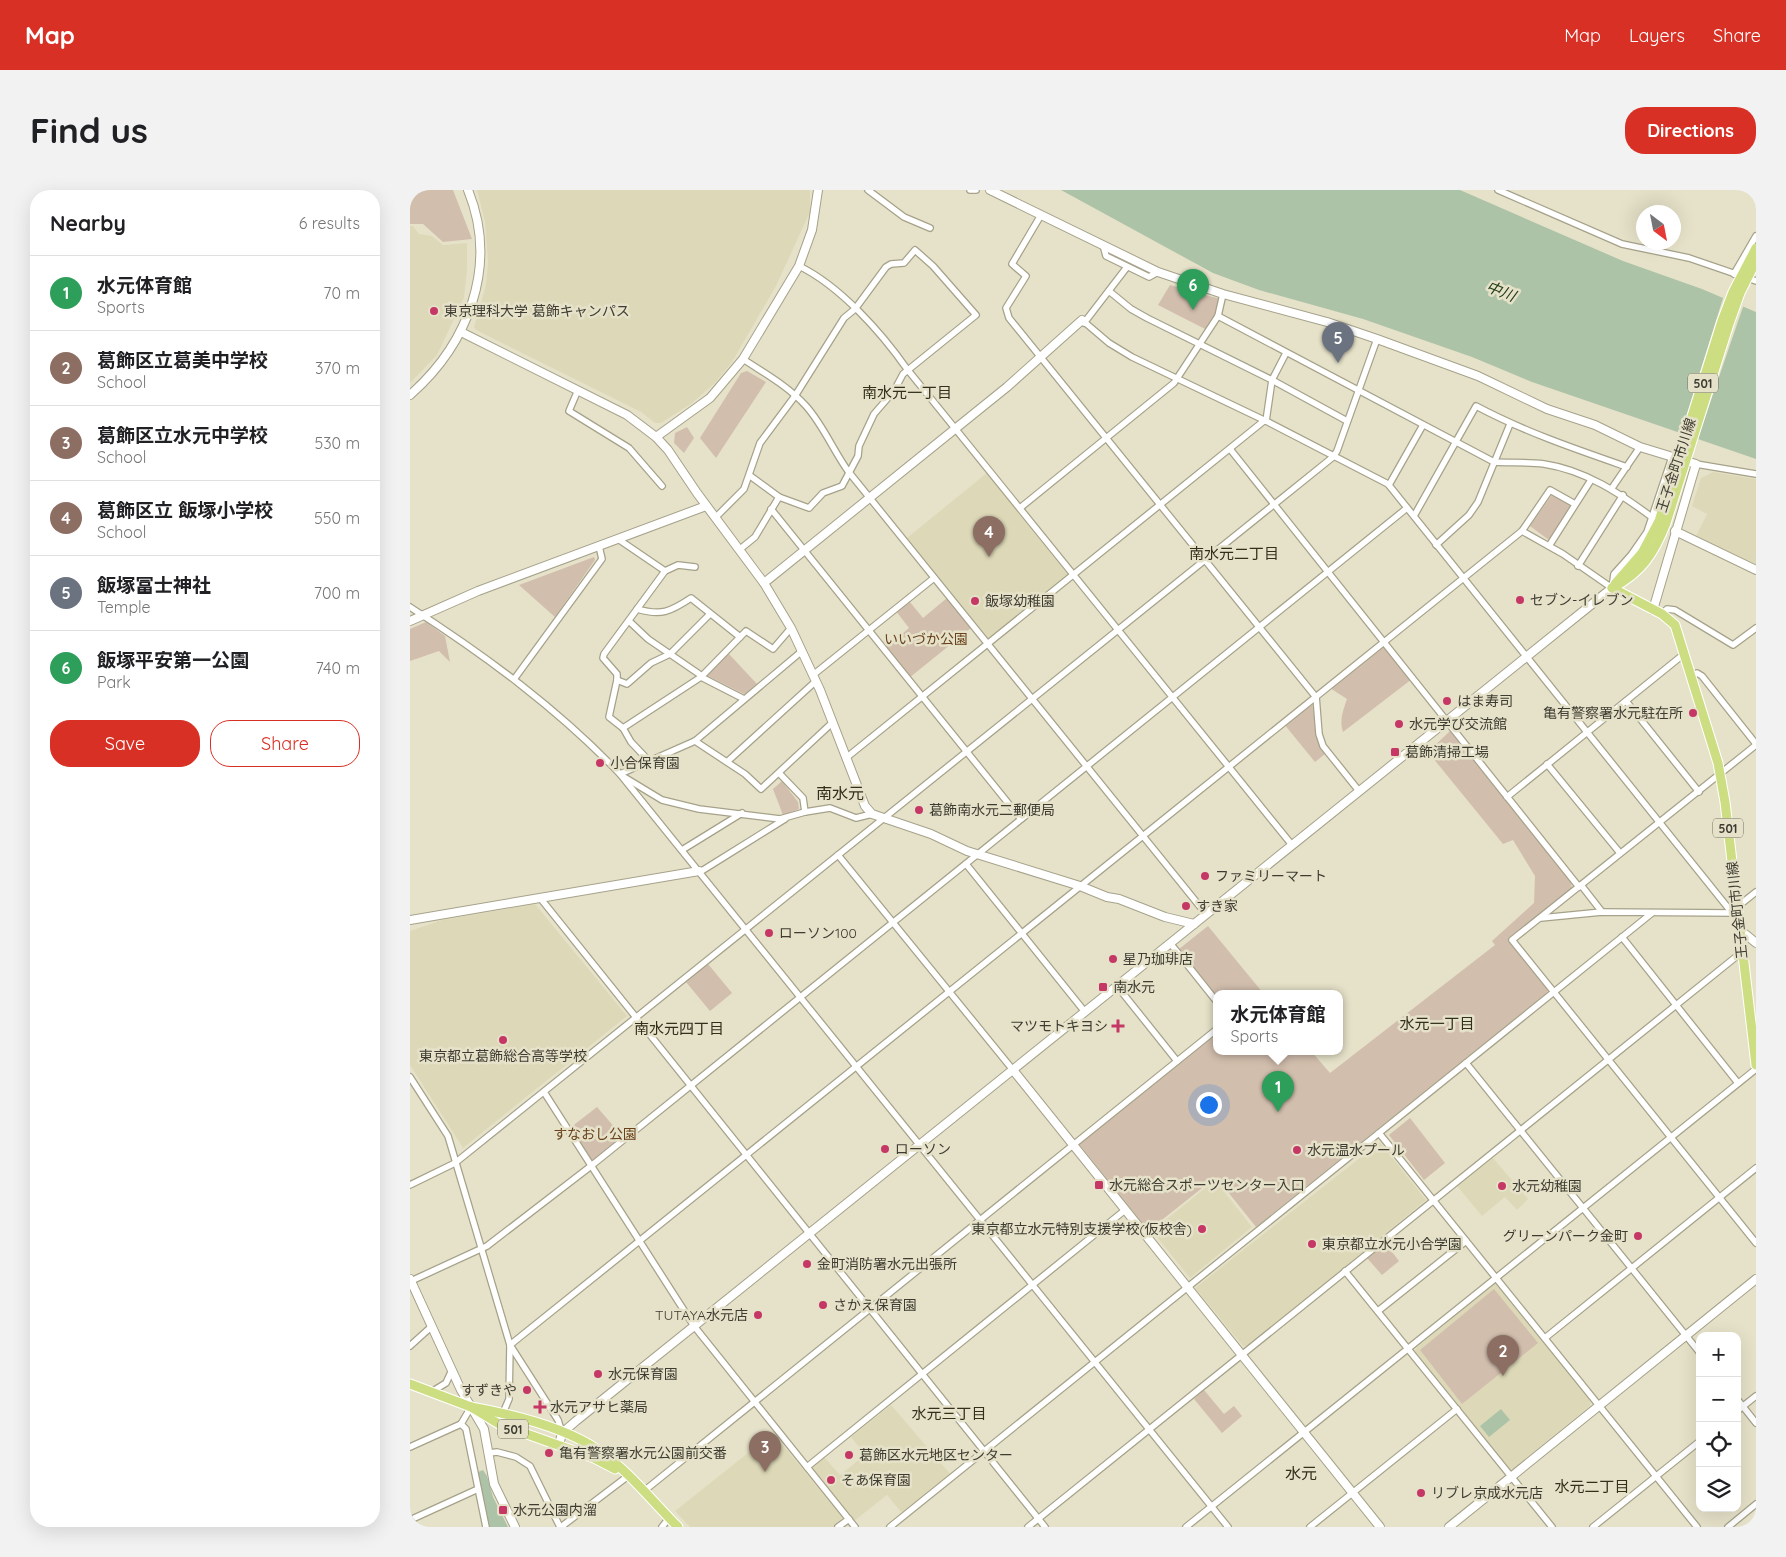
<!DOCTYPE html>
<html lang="en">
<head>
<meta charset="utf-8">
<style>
  body { margin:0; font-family:Quicksand,"Noto Sans JP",sans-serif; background:#f2f2f2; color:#202124 }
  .controls { position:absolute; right:15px; bottom:15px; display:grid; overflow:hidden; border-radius:10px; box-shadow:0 5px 20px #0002 }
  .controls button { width:45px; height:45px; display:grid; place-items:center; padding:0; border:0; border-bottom:1px solid #e0e0e0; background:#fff; color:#202124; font:25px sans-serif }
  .compass { position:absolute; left:1226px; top:15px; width:45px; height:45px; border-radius:50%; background:#fff; box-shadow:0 5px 20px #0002; rotate:148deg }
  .you { position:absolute; left:798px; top:914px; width:18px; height:18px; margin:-12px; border:4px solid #fff; border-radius:50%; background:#1a73e8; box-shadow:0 0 0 8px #1a73e833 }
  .badge { display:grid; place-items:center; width:32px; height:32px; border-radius:50%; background:#d93025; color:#fff; font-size:16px; font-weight:700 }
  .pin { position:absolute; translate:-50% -41px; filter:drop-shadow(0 1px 2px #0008) }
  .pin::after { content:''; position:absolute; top:26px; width:18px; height:15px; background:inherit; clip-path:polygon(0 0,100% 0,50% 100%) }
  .popup { position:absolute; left:803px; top:800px; width:130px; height:65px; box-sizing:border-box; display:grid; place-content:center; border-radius:10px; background:#fff; filter:drop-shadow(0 1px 4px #0005); font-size:16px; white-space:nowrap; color:#757577 }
  .popup b { font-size:19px; color:#202124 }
  .popup::after { content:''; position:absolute; left:50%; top:100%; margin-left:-10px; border:10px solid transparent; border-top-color:#fff }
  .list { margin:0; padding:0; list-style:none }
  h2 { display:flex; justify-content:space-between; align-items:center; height:65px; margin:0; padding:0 20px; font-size:21px }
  h2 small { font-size:16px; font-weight:400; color:#757577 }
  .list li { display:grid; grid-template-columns:32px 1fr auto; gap:15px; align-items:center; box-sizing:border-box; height:75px; padding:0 20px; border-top:1px solid #e0e0e0 }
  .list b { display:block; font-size:19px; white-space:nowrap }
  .list p { margin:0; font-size:16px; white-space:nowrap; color:#757577 }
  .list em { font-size:16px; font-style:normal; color:#757577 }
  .actions { display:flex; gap:10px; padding:15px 20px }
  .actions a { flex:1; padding:11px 0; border:1px solid #d93025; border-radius:20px; text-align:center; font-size:18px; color:#d93025 }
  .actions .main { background:#d93025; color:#fff }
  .icon { flex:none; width:28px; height:28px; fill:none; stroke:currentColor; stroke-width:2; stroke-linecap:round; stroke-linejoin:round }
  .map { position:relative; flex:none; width:1346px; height:1337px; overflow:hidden; border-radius:20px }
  header { display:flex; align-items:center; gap:30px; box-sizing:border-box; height:70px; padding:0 25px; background:#d93025; color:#fff }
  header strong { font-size:24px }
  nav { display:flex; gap:28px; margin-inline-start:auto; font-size:18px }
  .intro { display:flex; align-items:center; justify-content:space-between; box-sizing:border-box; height:120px; padding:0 30px }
  h1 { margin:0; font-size:35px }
  .button { padding:12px 22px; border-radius:20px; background:#d93025; color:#fff; font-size:18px; font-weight:700 }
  main { display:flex; gap:30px; padding:0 30px }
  aside { flex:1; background:#fff; border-radius:20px; box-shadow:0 5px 20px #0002 }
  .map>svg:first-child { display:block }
</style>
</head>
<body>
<header>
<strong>Map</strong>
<nav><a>Map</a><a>Layers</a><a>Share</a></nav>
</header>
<div class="intro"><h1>Find us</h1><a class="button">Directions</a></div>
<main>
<aside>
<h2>Nearby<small>6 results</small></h2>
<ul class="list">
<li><span class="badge" style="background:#2e9e5b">1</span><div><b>水元体育館</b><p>Sports</p></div><em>70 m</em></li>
<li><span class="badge" style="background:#8d6e63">2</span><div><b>葛飾区立葛美中学校</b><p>School</p></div><em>370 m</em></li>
<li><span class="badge" style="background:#8d6e63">3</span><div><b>葛飾区立水元中学校</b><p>School</p></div><em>530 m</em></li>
<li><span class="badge" style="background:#8d6e63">4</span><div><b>葛飾区立 飯塚小学校</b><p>School</p></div><em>550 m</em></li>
<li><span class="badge" style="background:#6b7280">5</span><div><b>飯塚冨士神社</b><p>Temple</p></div><em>700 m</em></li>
<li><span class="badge" style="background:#2e9e5b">6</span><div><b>飯塚平安第一公園</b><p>Park</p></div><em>740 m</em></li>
</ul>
<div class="actions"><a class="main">Save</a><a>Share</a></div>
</aside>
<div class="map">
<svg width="1346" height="1337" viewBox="0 0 1346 1337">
  <rect width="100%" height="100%" fill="#e6e2c9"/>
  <!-- built -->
  <g fill="#ddd9b8">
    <polygon points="67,0 400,0 400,22 366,96 322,172 305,193 282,213 251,233 245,233 231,222 66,140 64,137 76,95 78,72 75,32"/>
    <polygon points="0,36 3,36 9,44 22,46 33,55 57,53 57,80 54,108 27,165 0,193"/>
    <polygon points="578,282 660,385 580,450 497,348"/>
    <polygon points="1303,282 1346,289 1346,375 1286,346 1297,324 1282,316 1291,288"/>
    <polygon points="125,714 217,826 53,958 0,875 0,741 32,730"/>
    <polygon points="970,952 1016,1010 838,1156 833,1156 785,1098"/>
    <polygon points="1083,968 1118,1009 1107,1020 1095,1007 1072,1026 1047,996"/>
    <polygon points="805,990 842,1037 780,1088 742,1041"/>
    <polygon points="1085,1093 1180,1210 1180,1216 1103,1279 1100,1279 1005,1161 1006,1158"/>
    <polygon points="481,1215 541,1285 492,1323 477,1305 444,1331 400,1278 414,1267 430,1285 455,1265 468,1281 441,1247"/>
    <polygon points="363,1243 432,1327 431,1331 424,1337 280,1337 265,1321"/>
  </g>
  <!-- green -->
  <g fill="#d2bead">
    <polygon points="0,0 43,0 62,49 33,52 13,34 0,34"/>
    <polygon points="760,95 810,109 807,125 797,140 748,115"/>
    <polygon points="337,181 356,192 306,268 290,248 331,183"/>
    <polygon points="277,237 284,248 274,263 264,253 265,243"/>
    <polygon points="1142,305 1162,316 1139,350 1120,336"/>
    <polygon points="184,367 185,370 145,427 109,395"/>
    <polygon points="537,408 561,438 499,488 475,458 499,438 486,421 499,411 513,428"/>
    <polygon points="16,432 35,446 40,472 29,461 0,471 0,439"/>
    <path d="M974 454 1002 489 933 542C929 530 933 521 937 509L920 498Z"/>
    <polygon points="318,463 347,494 336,505 296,485"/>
    <polygon points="902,512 907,547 915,564 905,572 874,534"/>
    <polygon points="1040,541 1161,692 1162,699 1098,750 1138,800 1137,803 846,1037 806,987 738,1041 669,954 807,843 807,861 901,861 920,883 1085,755 1082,751 1124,713 1125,686 1103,650 1093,654 1018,562"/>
    <polygon points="372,591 388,612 389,619 373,625 363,599"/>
    <polygon points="798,736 853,803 807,803 807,807 769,759"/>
    <polygon points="298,774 322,803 300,821 276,792"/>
    <polygon points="187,917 212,946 181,972 160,938"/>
    <polygon points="1000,928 1035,973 1014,990 979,945"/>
    <polygon points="975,1053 989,1071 972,1085 957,1068"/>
    <polygon points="1084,1099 1128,1153 1052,1214 1010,1160"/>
    <polygon points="794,1200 814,1224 824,1216 832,1226 812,1243 784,1209"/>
  </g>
  <!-- water -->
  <g fill="#adc3a7">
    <polygon points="651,0 1050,0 1213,71 1292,99 1346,122 1346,269 1122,192 1062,167 953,129 849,100 803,83"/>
    <polygon points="1091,1219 1100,1230 1079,1247 1070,1236"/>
    <polygon points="73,1280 77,1286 83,1307 98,1337 79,1337 68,1288 68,1282"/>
  </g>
  <!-- pier -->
  <polygon fill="#e6e2c9" points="1314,105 1334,114 1287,251 1270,246"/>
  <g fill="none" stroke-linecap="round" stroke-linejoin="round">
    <!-- minor casing -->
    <g stroke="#a6a28a" stroke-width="8">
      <g id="minor">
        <polyline points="458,0 494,27 520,38"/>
        <polyline points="560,0 566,0"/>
        <polyline points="1088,0 1212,54 1279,68 1346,91"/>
        <polyline points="631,25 602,74 616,86 596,118 599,128 905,506"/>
        <polyline points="693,55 696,66 739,87 748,82"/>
        <path d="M389 76C430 96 471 142 497 179L882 655"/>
        <polyline points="1324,84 1346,46"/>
        <polyline points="699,101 721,119 737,128 862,190 937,231"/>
        <path d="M808 126 1084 272C1100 273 1117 272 1134 274 1175 280 1211 304 1243 328"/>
        <polyline points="672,130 699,153 722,167 858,232 978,294 1323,724"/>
        <polyline points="674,133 717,77"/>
        <path d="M333 169C354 183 378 196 396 216 413 235 423 260 438 281L796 724"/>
        <polyline points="168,200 159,221 219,258 252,296"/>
        <polyline points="856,231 862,190 876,163"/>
        <polyline points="820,259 1169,697"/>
        <polyline points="1286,274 1346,284"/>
        <polyline points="979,295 1013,235"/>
        <polyline points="1202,298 1230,257"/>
        <polyline points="610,318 764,193 808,126 813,104"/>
        <polyline points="361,319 611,629"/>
        <path d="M1004 326 1066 216C1115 242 1165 259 1217 277"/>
        <polyline points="306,327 334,299 350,253 385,206 434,128 445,119 476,77 481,74 494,73 505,60 523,76 566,125 493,184 484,201 464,224 449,256 448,266 432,296 413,303 399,318 369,307 339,285"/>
        <polyline points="1112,341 1140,300 1165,314"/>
        <polyline points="208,349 255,381"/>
        <polyline points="1026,355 1059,325 1068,312 1100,234"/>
        <polyline points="1139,356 1181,290"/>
        <polyline points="329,360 345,347 369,307"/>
        <polyline points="1168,376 1213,305"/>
        <path d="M0 417C76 466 148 519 210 584L818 1337"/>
        <path d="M227 419C251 426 260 422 281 408L330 447"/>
        <polyline points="1252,424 1257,419 1265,420 1323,455 1346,438"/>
        <polyline points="219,431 238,449 292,486"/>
        <polyline points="403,485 524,388"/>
        <polyline points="1281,485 1287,483 1292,486 1346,554"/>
        <polyline points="291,487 334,509"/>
        <polyline points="105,488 192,369 189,356"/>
        <polyline points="207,490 207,484 193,468 194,464 255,381 268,375 285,377"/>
        <polyline points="906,506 909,544 913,556 949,601"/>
        <polyline points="1216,511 1289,602"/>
        <polyline points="213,538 199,527 207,490 217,494 241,473 260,464 300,424"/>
        <polyline points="285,551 335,584 351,599 422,533"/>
        <polyline points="1346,555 1102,750 1346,1053"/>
        <polyline points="436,568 855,230"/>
        <polyline points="239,571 221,552 213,538 291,487 336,441 363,459 381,438"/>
        <polyline points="318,571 406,491"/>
        <polyline points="1137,574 1210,663"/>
        <polyline points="369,583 393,608 395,622"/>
        <polyline points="210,584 285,551 392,461"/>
        <polyline points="214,587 252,610 289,619 370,629 395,622 420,618 446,628 462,624"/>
        <polyline points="1097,607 1274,464"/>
        <polyline points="272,660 332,623"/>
        <polyline points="428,665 603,880"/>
        <polyline points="556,674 675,822"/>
        <polyline points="290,682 375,629"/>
        <polyline points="1171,695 1192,722"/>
        <polyline points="131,709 635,1337"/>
        <polyline points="1327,717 1346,702"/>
        <polyline points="1131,728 1192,722 1326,723"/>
        <polyline points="1212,747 1328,893"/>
        <polyline points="760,753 807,812"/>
        <polyline points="707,796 767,871"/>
        <polyline points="1056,873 1290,1163"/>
        <polyline points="0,887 38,946 100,1155 148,1230 152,1243"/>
        <polyline points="134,902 284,1136 445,1337"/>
        <polyline points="969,943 1287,1337"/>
        <polyline points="0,995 45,973 923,267 927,261 967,149"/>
        <polyline points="935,1081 1142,1337"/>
        <polyline points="1,1091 77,1056 181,976 997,318"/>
        <polyline points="968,1121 1056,1051"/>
        <polyline points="1135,1148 1346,978"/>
        <polyline points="0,1156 21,1137"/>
        <polyline points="23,1201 36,1193 42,1180"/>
        <polyline points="1327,1209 1346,1233"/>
        <polyline points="1327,1221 1346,1206"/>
        <polyline points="93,1223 99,1209 100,1155 1112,341 1153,364 1202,398 1204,384 1221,365 1237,342 1262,267"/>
        <polyline points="51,1234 61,1217"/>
        <polyline points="0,1257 51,1234 56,1239 76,1337"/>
        <polyline points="79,1263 87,1262 106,1267 120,1276 150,1337"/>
        <polyline points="397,1277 715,1020"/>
        <polyline points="234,1301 807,839"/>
        <polyline points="0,1330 68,1299"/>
        <polyline points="151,1337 218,1286"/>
        <polyline points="252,1337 259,1328"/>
        <polyline points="428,1337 439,1329"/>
        <polyline points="480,1337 1242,723"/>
        <polyline points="618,1337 1332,762"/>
        <polyline points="776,1337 1346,879"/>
        <polyline points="900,1337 1047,1219"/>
        <polyline points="1183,1337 1290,1251"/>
        <polyline points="1318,1337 1346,1314"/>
      </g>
    </g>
    <!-- tertiary casing -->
    <g stroke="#a6a28a" stroke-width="10">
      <g id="tertiary">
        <polyline points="580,0 748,82 813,104 917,132 967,149 1068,186 1137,219 1185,235 1230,257 1286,274 1243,420"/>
        <polyline points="51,142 217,225 246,247 258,260 287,303 354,393 381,438 410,500 455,616 462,624 521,644 557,661 670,696 697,707 709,709 755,727 784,734"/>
        <path d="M0 205C58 154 89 76 58 0"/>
        <polyline points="246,247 300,208 333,169 389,76 402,40 408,0"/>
        <polyline points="1265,341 1346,380"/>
        <polyline points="354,393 597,197 672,130"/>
        <polyline points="0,431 68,401 296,316"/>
        <polyline points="0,730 289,681"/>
        <polyline points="1329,739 1346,753"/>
        <polyline points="603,880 970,1337"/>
        <polyline points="0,1089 51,1200 74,1239 84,1294 105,1337"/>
        <polyline points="149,1255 152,1243 166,1231 1202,398"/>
        <polyline points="1039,1337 1346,1089"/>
      </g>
    </g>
    <!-- primary casing -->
    <g stroke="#fff" stroke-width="11">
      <g id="primary">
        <polyline points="1205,394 1232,363 1249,331"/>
        <polyline points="1202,398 1252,424 1265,435 1308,573 1315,612 1346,875"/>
        <path d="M1202 398C1231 383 1244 364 1256 333"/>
        <polyline points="0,1194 61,1217 89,1234 184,1268 205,1279"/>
        <path d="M61 1217C100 1224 154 1237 188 1260 218 1280 242 1311 268 1337"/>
      </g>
    </g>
    <!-- minor -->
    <use href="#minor" stroke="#fff" stroke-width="5.5"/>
    <!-- tertiary -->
    <use href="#tertiary" stroke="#fff" stroke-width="8"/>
    <!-- primary -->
    <use href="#primary" stroke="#cdde82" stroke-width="9"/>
    <!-- primary-bridge casing -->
    <g stroke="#fff" stroke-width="11" stroke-linecap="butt">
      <g id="primary-bridge">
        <polyline points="1249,331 1312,131 1323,102 1346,58"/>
        <polyline points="1256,333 1319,134 1330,103 1346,71"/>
      </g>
    </g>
    <!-- primary-bridge -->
    <use href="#primary-bridge" stroke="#cdde82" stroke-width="9"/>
  </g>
  <!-- markers -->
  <g fill="#c53765" stroke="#e6e2c9" stroke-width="2">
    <circle cx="24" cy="121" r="5"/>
    <circle cx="1110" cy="410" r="5"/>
    <circle cx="565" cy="411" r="5"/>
    <circle cx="1037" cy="511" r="5"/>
    <circle cx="1283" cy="523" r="5"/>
    <circle cx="989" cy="534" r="5"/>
    <rect x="980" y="557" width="10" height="10" rx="2.5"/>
    <circle cx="190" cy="573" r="5"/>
    <circle cx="509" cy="620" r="5"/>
    <circle cx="795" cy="686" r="5"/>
    <circle cx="776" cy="716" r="5"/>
    <circle cx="359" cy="743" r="5"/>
    <circle cx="703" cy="769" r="5"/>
    <rect x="688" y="792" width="10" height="10" rx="2.5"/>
    <path d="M705.5 828.5h5v5h5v5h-5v5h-5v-5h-5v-5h5z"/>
    <circle cx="93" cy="850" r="5"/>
    <circle cx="475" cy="959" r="5"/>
    <circle cx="887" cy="960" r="5"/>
    <rect x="684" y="990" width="10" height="10" rx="2.5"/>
    <circle cx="1092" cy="996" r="5"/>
    <circle cx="792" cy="1039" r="5"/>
    <circle cx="1228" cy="1046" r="5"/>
    <circle cx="902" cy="1054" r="5"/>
    <circle cx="397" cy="1074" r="5"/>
    <circle cx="413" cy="1115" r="5"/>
    <circle cx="348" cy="1125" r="5"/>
    <circle cx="188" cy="1184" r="5"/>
    <circle cx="117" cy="1200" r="5"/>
    <path d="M127.5 1209.5h5v5h5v5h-5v5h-5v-5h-5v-5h5z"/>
    <circle cx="139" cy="1263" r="5"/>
    <circle cx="439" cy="1265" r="5"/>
    <circle cx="421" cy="1290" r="5"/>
    <circle cx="1011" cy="1303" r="5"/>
    <rect x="88" y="1315" width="10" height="10" rx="2.5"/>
  </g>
  <g text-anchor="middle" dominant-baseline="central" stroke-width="5" stroke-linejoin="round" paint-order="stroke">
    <!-- shield labels -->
    <g fill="#e6e2c9" stroke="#706e5f" stroke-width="1">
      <rect x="1278" y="183.5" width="30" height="19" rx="4"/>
      <rect x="1303" y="628.5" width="30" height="19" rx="4"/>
      <rect x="88" y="1229.5" width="30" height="19" rx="4"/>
    </g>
    <g font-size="12" font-weight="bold" fill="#3e3c32">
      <text x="1293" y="193">501</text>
      <text x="1318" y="638">501</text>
      <text x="103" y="1239">501</text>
    </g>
    <!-- poi labels -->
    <g font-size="14" fill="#3e3c32" stroke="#e6e2c9" text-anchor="start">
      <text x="34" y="121">東京理科大学 葛飾キャンパス</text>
      <text x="1120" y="410">セブン-イレブン</text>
      <text x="575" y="411">飯塚幼稚園</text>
      <text x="1047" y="511">はま寿司</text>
      <text x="1273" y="523" text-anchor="end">亀有警察署水元駐在所</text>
      <text x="999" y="534">水元学び交流館</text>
      <text x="995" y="562">葛飾清掃工場</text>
      <text x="200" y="573">小合保育園</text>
      <text x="519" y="620">葛飾南水元二郵便局</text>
      <text x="805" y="686">ファミリーマート</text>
      <text x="786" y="716">すき家</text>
      <text x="369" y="743">ローソン100</text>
      <text x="713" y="769">星乃珈琲店</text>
      <text x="703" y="797">南水元</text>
      <text x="698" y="836" text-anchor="end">マツモトキヨシ</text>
      <text x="93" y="866" text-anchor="middle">東京都立葛飾総合高等学校</text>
      <text x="485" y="959">ローソン</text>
      <text x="897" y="960">水元温水プール</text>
      <text x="699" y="995">水元総合スポーツセンター入口</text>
      <text x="1102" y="996">水元幼稚園</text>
      <text x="782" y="1039" text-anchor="end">東京都立水元特別支援学校(仮校舎)</text>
      <text x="1218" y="1046" text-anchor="end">グリーンパーク金町</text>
      <text x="912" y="1054">東京都立水元小合学園</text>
      <text x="407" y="1074">金町消防署水元出張所</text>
      <text x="423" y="1115">さかえ保育園</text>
      <text x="338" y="1125" text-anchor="end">TUTAYA水元店</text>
      <text x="198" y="1184">水元保育園</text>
      <text x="107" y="1200" text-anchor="end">すずきや</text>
      <text x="140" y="1217">水元アサヒ薬局</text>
      <text x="149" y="1263">亀有警察署水元公園前交番</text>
      <text x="449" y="1265">葛飾区水元地区センター</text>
      <text x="431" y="1290">そあ保育園</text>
      <text x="1021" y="1303">リブレ京成水元店</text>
      <text x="103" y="1320">水元公園内溜</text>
    </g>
    <!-- street labels -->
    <g font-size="14" fill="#3e3c32" stroke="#e6e2c9">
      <text transform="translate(1266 275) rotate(-72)">王子金町市川線</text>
      <text transform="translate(1327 720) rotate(-96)">王子金町市川線</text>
    </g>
    <!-- park labels -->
    <g font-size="14" fill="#68411b" stroke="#e6e2c9">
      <text x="516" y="449">いいづか公園</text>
      <text x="185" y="944">すなおし公園</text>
    </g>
    <!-- water labels -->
    <g font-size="15" font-style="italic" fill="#1d3b13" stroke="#e6e2c9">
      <text transform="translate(1091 101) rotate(22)">中川</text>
    </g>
    <!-- neighbourhood labels -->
    <g font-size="15" fill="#322f1b" stroke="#e6e2c9">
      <text x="497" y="202">南水元一丁目</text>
      <text x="824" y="363">南水元二丁目</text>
      <text x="1027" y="833">水元一丁目</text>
      <text x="269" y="838">南水元四丁目</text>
      <text x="539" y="1223">水元三丁目</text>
      <text x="1182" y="1296">水元二丁目</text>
    </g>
    <!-- quarter labels -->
    <g font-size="16" fill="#322f1b" stroke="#e6e2c9">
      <text x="430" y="603">南水元</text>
      <text x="891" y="1283">水元</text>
    </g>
  </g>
</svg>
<div class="controls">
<button>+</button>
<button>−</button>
<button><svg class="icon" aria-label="locate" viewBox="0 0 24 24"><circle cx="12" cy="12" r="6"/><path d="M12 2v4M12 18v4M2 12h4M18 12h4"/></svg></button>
<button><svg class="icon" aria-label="layers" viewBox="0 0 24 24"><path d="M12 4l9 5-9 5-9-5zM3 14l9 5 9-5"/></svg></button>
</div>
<svg class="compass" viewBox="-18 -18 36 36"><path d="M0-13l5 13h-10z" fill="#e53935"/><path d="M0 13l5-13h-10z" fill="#757577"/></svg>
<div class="you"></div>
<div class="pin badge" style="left:868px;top:922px;background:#2e9e5b">1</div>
<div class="popup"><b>水元体育館</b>Sports</div>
<div class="pin badge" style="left:1093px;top:1186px;background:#8d6e63">2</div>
<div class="pin badge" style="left:355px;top:1282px;background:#8d6e63">3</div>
<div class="pin badge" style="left:579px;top:367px;background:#8d6e63">4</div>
<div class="pin badge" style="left:928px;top:173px;background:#6b7280">5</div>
<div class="pin badge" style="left:783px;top:120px;background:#2e9e5b">6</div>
</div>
</main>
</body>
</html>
